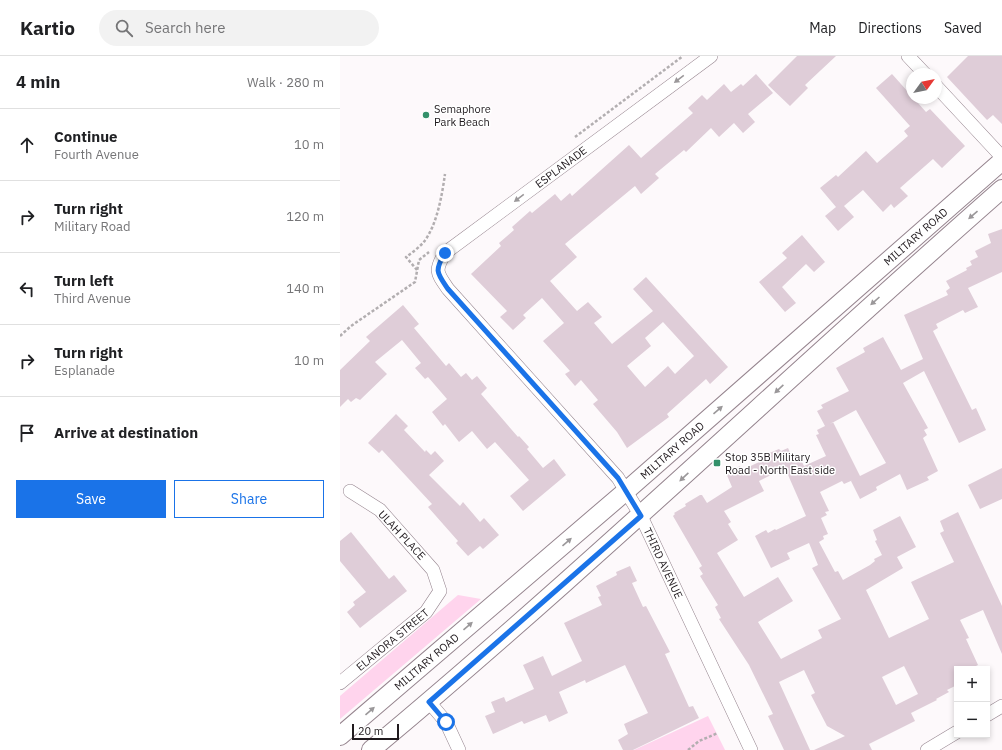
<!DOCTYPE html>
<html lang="en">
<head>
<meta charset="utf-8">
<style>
  body { margin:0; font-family:"IBM Plex Sans",sans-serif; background:#f2f2f2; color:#202124 }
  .controls { position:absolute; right:12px; bottom:12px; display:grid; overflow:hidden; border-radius:0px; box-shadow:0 2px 6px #0003 }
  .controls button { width:36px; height:36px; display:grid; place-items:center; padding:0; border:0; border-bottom:1px solid #e0e0e0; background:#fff; color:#202124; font:20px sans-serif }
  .compass { position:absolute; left:566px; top:12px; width:36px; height:36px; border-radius:50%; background:#fff; box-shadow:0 2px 6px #0003; rotate:57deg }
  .scale { position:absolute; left:12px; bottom:10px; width:47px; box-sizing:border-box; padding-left:4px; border:2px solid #201a1e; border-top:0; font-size:11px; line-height:14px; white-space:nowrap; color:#201a1e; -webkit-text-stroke:3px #fff; paint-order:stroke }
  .stop { position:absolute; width:12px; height:12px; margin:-9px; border:3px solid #1a73e8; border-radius:50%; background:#fff }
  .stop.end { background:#1a73e8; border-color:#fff; box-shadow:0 1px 4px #0008 }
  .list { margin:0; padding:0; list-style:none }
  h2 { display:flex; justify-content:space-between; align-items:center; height:52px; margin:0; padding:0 16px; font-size:17px }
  h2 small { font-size:13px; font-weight:400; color:#757577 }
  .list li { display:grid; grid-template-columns:26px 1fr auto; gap:12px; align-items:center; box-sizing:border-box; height:72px; padding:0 16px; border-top:1px solid #e0e0e0 }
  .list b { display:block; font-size:15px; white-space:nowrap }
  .list p { margin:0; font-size:13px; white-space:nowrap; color:#757577 }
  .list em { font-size:13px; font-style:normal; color:#757577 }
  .actions { display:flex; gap:8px; padding:12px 16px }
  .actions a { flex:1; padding:9px 0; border:1px solid #1a73e8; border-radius:0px; text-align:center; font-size:14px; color:#1a73e8 }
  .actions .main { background:#1a73e8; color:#fff }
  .icon { flex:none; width:22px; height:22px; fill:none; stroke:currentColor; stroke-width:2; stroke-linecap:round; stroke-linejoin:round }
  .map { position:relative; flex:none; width:662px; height:694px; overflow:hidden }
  header { display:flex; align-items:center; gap:24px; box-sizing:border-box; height:56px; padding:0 20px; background:#fff; border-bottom:1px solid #e0e0e0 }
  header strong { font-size:19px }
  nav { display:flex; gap:22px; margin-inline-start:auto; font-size:14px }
  .search { width:280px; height:36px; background:#f2f2f2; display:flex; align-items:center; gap:10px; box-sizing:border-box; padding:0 14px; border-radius:22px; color:#757577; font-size:15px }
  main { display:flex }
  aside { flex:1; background:#fff }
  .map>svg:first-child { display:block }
</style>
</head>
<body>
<header>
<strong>Kartio</strong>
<div class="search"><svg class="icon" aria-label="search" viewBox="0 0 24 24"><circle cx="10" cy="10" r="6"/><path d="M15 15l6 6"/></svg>Search here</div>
<nav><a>Map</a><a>Directions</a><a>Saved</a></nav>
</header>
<main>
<aside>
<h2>4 min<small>Walk · 280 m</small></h2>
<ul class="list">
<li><svg class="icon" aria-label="ahead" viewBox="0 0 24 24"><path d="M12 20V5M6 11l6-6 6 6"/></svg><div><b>Continue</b><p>Fourth Avenue</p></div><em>10 m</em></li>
<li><svg class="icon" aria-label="right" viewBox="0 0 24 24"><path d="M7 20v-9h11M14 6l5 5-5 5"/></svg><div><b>Turn right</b><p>Military Road</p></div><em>120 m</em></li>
<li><svg class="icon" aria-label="left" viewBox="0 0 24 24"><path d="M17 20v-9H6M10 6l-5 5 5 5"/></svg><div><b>Turn left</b><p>Third Avenue</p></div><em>140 m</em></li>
<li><svg class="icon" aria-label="right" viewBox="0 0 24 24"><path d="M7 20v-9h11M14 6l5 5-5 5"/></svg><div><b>Turn right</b><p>Esplanade</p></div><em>10 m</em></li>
<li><svg class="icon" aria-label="arrive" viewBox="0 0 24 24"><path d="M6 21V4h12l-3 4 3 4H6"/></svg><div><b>Arrive at destination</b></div></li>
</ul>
<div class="actions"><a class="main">Save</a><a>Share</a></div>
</aside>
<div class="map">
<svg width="662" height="694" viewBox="0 0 662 694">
  <rect width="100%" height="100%" fill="#fdf9fb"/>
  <!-- green -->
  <g fill="#ffd4ed">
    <polygon points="118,539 141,543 0,663 0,640"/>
    <polygon points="368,660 385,694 294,694"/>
  </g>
  <!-- building -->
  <g fill="#dfcdd8" fill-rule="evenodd">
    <polygon points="457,0 496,0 465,29 468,32 450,50 428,29"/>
    <polygon points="628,0 662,0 662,68 653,59 647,64 607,21"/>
    <path d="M416 18 433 37 408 58 415 66 403 77 394 67 379 81 371 72 346 96 344 94 315 118 319 122 301 138 295 130 225 188 237 201 210 225 237 255 248 246 262 261 254 267 272 288 313 255 293 233 306 221 388 311 370 328 366 323 327 358 329 361 287 392 277 376 253 348 258 344 241 324 235 330 225 318 230 315 203 285 224 267 202 242 183 259 186 262 173 274 160 261 167 255 131 218 161 190 159 187 174 174 172 171 190 155 192 157 215 138 221 145 230 137 232 140 289 89 301 102 353 57 348 52 362 39 367 44 384 28 391 36 401 28 403 30ZM323 266 354 300 335 318 328 310 305 331 287 310 311 290 305 282Z"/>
    <polygon points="552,18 586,56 590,53 625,90 602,112 593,103 560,132 568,140 554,152 551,148 543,156 523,134 504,150 514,161 498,175 485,160 496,151 480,132 496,119 498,121 526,95 537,107 568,80 564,75 570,70 536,32"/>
    <path d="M662 173V216L628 232 638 251 625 257 623 254 596 268 598 272 593 275 632 354 636 352 646 374 619 387 584 315 563 327 588 372 584 374 587 379 583 382 598 415 587 421 589 424 567 434 560 418 536 431 537 434 520 443 511 425 513 424 504 428 502 425 480 436 489 455 485 456 487 459 481 462 488 478 483 480 484 483 479 486 495 516 498 515 503 524 530 509 535 505 534 503 542 499 535 485 537 484 533 474 560 460 576 491 557 501 563 512 526 534 549 582 589 563 571 526 614 506 600 477 604 475 600 465 618 456 662 550V598L643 554 620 564 629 582 626 583 638 609 630 613H617V629L607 634 609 636 596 643 597 644 571 657 575 665 529 688 532 694H474L505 680 487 670 471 639 475 637 464 614 439 626 470 694H444L428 660 433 658 409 609 379 563 381 562 375 551 378 549 360 520 363 518 359 512 362 510 333 460 335 458 334 457 346 450 345 448 360 439H362L367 447 392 431 386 417 400 410 402 414 428 402 427 398 439 393 441 395 448 392 455 407 419 425 424 435 384 455 391 466 388 468 398 484 377 497 404 541 438 521 453 545 418 566 441 603 482 582 478 574 501 563 472 512 478 509 469 487 447 497 450 503 431 512 415 480 426 474 428 477 435 473 436 474 466 460 445 412 461 404 464 410 486 400 476 379 479 378 477 374 485 370 477 355 483 352 481 349 509 335 496 312 525 296 523 292 543 281 561 314 583 303 564 259 608 239 606 235 610 232 606 225 627 214 626 212 632 209 630 205 638 201 635 195 651 187 648 178ZM516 354 546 407 520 420 493 366 490 368ZM564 610 578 638 556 649 542 621Z"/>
    <polygon points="462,179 485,206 474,216 466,208 442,231 456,247 445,256 419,226 447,202 442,197"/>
    <polygon points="63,249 79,268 74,272 106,310 109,307 121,321 126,317 132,324 137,320 147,332 141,338 178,381 179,380 189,391 187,393 203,412 214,403 226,419 183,455 170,440 189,424 155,386 147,393 132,375 119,386 105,368 103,370 92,356 107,343 88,321 85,323 75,312 81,307 62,284 35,306 47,318 20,344 16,342 11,346 8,343 0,351 0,314 30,285 26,281"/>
    <polygon points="56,358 68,370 64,374 85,396 86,394 91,399 95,395 104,405 89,419 120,450 123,446 140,466 144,462 159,479 143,493 140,490 128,500 116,487 118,485 88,451 92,448 42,394 39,397 28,387"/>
    <polygon points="662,412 662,443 640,453 628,429"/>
    <polygon points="11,476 49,523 54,519 67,535 20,572 7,556 15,549 13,546 26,536 0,505 0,485"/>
    <polygon points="290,510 297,525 292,527 303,551 306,550 330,596 325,598 349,651 353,650 359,662 293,694 283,694 278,684 288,678 284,668 308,657 285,609 246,627 245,624 219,636 228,657 209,666 206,659 184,668 182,665 153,678 145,660 155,656 151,646 164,641 166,646 194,633 183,609 203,600 212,620 242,605 224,567 262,549 258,541 261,540 256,530 277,519 276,516"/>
  </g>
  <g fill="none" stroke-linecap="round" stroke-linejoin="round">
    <!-- street casing -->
    <g stroke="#95848e" stroke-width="14">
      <g id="street">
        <path id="s1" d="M371 0 105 197C94 215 97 217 108 233L278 422 301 460 411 694"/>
        <polyline points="568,0 585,18"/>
        <polyline points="596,30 662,101"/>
        <path id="s2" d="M0 627 86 556 100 535 93 514 40 454 10 435"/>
        <polyline points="89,646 106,666 119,694"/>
        <polyline points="647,659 662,650"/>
        <polyline points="587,694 617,676"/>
      </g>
    </g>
    <!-- secondary casing -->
    <g stroke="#95848e" stroke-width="20">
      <g id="secondary">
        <path id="s3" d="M0 680 286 435 662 105"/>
        <path d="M31 694C247 514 450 319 662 133"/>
      </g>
    </g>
    <!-- path -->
    <g stroke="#b2aeb0" stroke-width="2.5" stroke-dasharray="3 2" stroke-linecap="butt">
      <polyline points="235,81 343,0"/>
      <path d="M77 214 66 201C72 197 78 192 83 187 97 170 102 139 105 118"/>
      <polyline points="0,280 11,270 75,226 79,204 89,196"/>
      <polyline points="348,694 359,685 378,677"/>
    </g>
    <!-- street -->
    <use href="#street" stroke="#fff" stroke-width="13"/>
    <!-- secondary -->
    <use href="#secondary" stroke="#fff" stroke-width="18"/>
  </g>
  <!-- one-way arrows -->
  <defs><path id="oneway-solid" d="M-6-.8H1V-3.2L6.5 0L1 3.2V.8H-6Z"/></defs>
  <g fill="#9b989a">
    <use href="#oneway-solid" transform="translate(339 23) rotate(143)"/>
    <use href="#oneway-solid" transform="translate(179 142) rotate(143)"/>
    <use href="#oneway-solid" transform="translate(633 159) rotate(139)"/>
    <use href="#oneway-solid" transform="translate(535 245) rotate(138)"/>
    <use href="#oneway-solid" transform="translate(439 333) rotate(137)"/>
    <use href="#oneway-solid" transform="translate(378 354) rotate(-41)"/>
    <use href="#oneway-solid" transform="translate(344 421) rotate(137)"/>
    <use href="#oneway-solid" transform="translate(227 486) rotate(-41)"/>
    <use href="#oneway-solid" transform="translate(128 570) rotate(-41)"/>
    <use href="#oneway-solid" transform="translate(30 655) rotate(-41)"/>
  </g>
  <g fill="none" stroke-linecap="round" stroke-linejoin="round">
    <!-- route -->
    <path stroke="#1a73e8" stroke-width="5" d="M105 197C94 215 97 217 108 233L278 422 301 460 89 646 106 666"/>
  </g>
  <!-- markers -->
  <g fill="#33916a" stroke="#fff" stroke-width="1.5">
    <circle cx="86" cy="59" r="4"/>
    <rect x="373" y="403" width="8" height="8" rx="2"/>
  </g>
  <g text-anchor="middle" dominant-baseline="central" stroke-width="3" stroke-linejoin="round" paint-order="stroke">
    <!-- poi labels -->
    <g font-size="11" fill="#201a1e" stroke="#fff" text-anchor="start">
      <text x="94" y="53">Semaphore<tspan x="94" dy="13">Park Beach</tspan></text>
      <text x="385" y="401">Stop 35B Military<tspan x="385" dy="13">Road - North East side</tspan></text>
    </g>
    <!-- street labels -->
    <g font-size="11" fill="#201a1e" stroke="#fff">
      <text transform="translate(221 111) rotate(-37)">ESPLANADE</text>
      <text stroke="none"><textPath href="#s3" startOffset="762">MILITARY ROAD</textPath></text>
      <text stroke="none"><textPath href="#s3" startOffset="438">MILITARY ROAD</textPath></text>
      <text transform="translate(62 479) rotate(47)">ULAH PLACE</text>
      <text stroke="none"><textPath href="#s1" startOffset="722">THIRD AVENUE</textPath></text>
      <text stroke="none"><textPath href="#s2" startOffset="68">ELANORA STREET</textPath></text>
      <text stroke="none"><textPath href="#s3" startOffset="114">MILITARY ROAD</textPath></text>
    </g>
  </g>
</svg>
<div class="controls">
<button>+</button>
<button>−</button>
</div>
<svg class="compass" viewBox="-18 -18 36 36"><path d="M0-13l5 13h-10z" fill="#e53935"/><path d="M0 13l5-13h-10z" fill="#757577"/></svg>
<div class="scale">20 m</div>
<div class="stop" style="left:106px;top:666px"></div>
<div class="stop end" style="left:105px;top:197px"></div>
</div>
</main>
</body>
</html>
